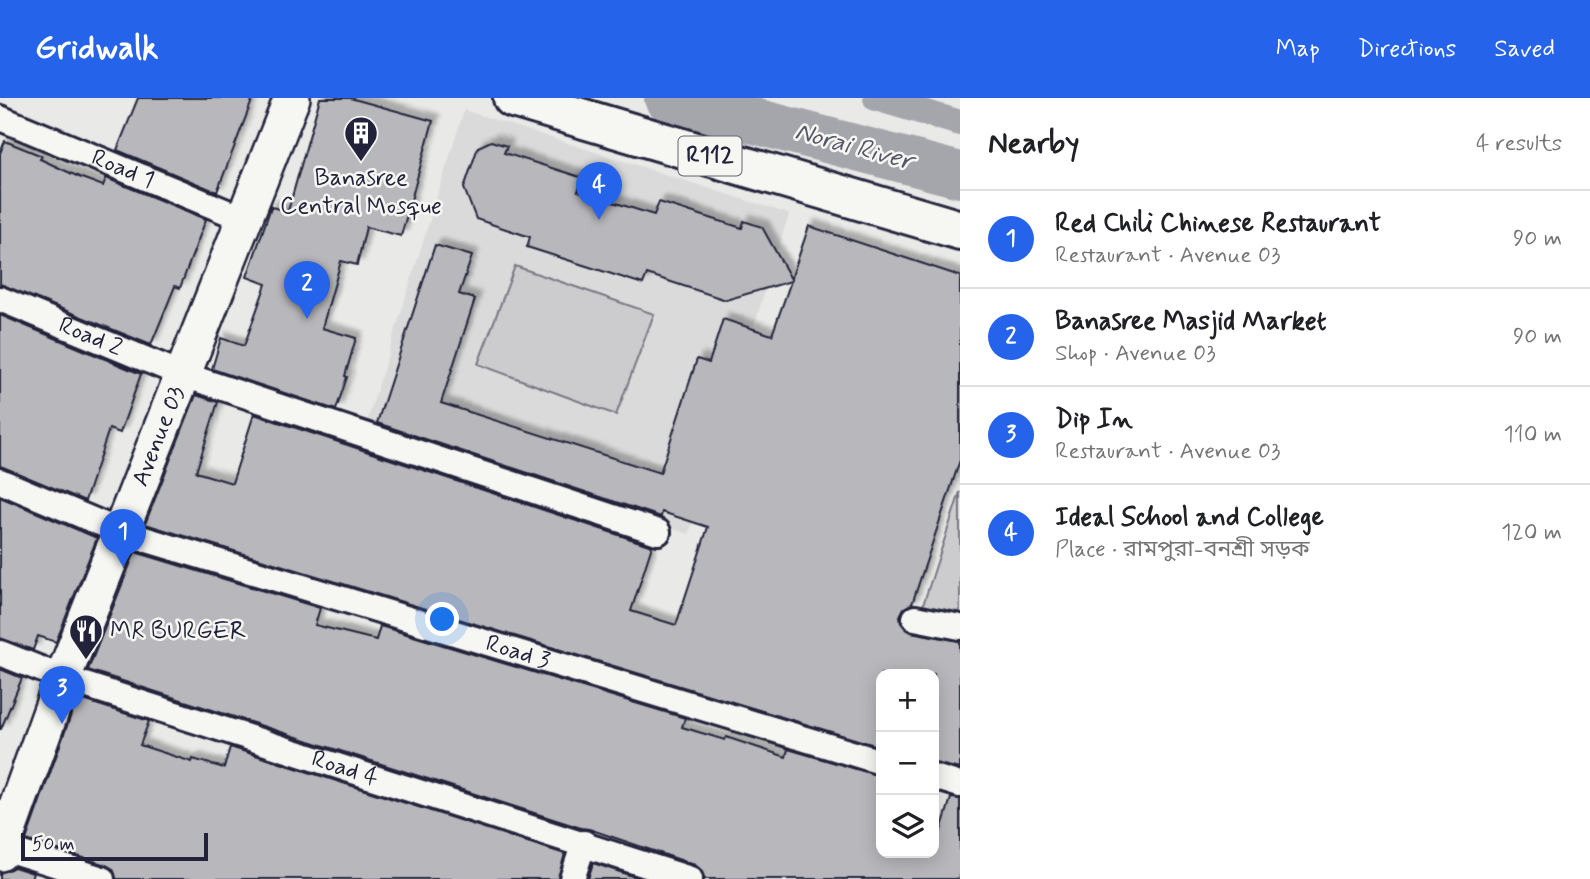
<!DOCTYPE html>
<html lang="en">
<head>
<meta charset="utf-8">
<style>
  body { margin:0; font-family:Mynerve,"Noto Sans Bengali",sans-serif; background:#f6f6f6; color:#202124 }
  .controls { position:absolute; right:21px; bottom:21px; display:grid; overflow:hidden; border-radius:14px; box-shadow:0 4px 18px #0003 }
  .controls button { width:63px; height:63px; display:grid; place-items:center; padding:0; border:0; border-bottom:2px solid #e0e0e0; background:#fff; color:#202124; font:35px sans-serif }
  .scale { position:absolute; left:21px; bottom:18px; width:187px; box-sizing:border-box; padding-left:7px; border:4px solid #22223b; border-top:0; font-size:19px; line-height:24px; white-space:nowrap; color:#22223b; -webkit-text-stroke:5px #f6f6f2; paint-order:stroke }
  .you { position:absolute; left:443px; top:522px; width:24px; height:24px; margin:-18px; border:5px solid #fff; border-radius:50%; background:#1a73e8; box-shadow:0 0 0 10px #1a73e833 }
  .badge { display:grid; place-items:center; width:46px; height:46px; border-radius:50%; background:#2563eb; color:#fff; font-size:23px; font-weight:700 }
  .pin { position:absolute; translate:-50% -58px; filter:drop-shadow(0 2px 4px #0008) }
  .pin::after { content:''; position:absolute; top:37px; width:24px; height:21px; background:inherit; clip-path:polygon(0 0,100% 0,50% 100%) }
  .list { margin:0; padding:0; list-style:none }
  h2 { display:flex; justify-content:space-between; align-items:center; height:91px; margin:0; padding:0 28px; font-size:30px }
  h2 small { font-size:23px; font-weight:400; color:#757577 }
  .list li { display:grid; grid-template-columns:46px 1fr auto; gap:21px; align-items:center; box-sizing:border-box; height:98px; padding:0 28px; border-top:2px solid #e0e0e0 }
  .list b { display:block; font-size:26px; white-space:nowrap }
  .list p { margin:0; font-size:23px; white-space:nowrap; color:#757577 }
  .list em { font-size:23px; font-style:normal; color:#757577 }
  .icon { flex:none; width:38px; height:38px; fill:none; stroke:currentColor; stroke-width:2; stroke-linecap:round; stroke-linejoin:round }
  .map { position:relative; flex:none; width:960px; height:781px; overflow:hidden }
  header { display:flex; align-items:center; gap:42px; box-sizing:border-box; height:98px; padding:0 35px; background:#2563eb; color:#fff }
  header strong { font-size:33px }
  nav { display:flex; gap:38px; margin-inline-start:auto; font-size:24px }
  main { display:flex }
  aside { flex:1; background:#fff }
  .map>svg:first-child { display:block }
</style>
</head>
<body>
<header>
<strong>Gridwalk</strong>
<nav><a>Map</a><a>Directions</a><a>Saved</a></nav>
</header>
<main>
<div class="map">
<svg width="960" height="781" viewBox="0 0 960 781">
  <defs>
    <filter id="shadow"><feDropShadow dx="6" dy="-6" stdDeviation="2" flood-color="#0004"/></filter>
  </defs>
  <rect width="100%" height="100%" fill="#e9e9e7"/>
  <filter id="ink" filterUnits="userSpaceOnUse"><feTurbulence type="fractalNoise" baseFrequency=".0143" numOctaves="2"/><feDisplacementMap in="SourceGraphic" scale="14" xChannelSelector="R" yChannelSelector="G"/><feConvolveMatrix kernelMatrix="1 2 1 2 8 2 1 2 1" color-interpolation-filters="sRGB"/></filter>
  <g filter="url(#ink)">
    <!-- built -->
    <path fill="#dadada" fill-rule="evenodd" d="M464 12 789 116 689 436 365 330ZM491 43 506 48 504 55 583 80 578 93 654 117 659 104 742 130 726 202 647 176 643 186 527 149 530 139 476 121 464 90 478 49ZM435 147 471 158 459 196 441 305 660 375 697 261 709 265 681 420 378 323Z"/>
    <!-- green -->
    <g fill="#ccccce" stroke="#777784" stroke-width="2">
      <polygon points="515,168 654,216 616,317 478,266"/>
      <polygon points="960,394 960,517 923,507"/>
    </g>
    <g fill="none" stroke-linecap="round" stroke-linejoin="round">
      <!-- canal -->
      <polyline stroke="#a5a5ac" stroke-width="26" points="876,0 960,25"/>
      <!-- river -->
      <polyline stroke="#a5a5ac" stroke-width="46" points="667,0 960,77"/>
    </g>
    <!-- building -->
    <g fill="#b8b8bc" stroke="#22223b" stroke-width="2" filter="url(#shadow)">
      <polygon points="138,0 253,0 217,94 117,52"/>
      <polygon points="320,0 350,0 433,23 401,138 366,129 357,167 341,163 322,230 356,240 345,278 347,279 336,312 212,271 221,240 244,248 266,186 247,179 271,109 288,113"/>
      <polygon points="5,43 42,58 40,61 79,79 103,88 106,80 206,121 180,190 175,188 151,247 0,186 0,55"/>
      <polygon points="491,43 507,48 504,55 583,80 578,93 654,117 659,104 742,130 744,123 762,129 791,181 809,128 960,178 960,362 912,506 904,510 900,518 901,525 911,534 960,543 960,671 934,665 934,576 881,576 881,649 145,426 196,297 218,304 196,374 232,385 254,316 652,448 631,513 676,527 708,429 662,414 661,419 377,325 435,147 472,158 459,196 475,201 441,305 660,375 697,261 709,265 723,221 772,237 791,183 726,202 647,176 643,186 527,149 530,139 476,121 464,90 478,49"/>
      <polygon points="0,217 141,276 120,335 109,331 85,403 0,368"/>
      <polygon points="0,399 97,440 56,544 38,538 33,552 0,540"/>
      <polygon points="135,454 320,510 315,527 376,542 380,528 685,620 682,629 725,642 726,639 786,659 788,651 881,678 881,755 934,755 951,700 960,701 960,781 704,781 701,772 695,767 589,731 581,730 88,572"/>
      <polygon points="0,571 22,580 1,631 0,631"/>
      <polygon points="77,600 149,623 140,647 192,664 193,661 224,670 230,649 565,756 558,781 116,781 113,771 106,767 26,742"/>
      <polygon points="593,765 641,781 588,781"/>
      <polygon points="14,769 33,775 31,781 0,781 0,775"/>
    </g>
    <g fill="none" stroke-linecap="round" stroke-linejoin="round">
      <!-- street casing -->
      <g stroke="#22223b" stroke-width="30">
        <g id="street">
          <path id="s1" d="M0 20 244 121"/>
          <path id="s2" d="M0 201 181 276 658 434"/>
          <path id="s3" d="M0 383 121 434 881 664"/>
          <polyline points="915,520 960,529"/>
          <path id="s4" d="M0 555 63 580 690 781"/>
          <polyline points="934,679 960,687"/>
          <polyline points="0,749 102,781"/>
          <polyline points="572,781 584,745"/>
        </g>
      </g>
      <!-- secondary casing -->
      <g stroke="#22223b" stroke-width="40">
        <g id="secondary">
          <path id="s5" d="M0 755 63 580 292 0"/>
        </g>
      </g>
      <!-- primary casing -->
      <g stroke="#22223b" stroke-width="44">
        <polyline id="primary" points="513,0 960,132"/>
      </g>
      <!-- street -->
      <use href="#street" stroke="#f6f6f2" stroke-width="24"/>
      <!-- secondary -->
      <use href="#secondary" stroke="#f6f6f2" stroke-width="35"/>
      <!-- primary -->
      <use href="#primary" stroke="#f6f6f2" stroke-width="38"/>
    </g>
  </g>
  <!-- icons -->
  <defs>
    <g id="building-pin" transform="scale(1.75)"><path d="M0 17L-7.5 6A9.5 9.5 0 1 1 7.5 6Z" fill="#22223b" stroke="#f6f6f2"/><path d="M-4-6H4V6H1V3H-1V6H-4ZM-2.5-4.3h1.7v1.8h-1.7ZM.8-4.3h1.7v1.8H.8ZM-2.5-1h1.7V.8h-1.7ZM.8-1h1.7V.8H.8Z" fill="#fff"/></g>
    <g id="restaurant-pin" transform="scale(1.75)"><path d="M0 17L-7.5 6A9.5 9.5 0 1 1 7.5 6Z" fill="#22223b" stroke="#f6f6f2"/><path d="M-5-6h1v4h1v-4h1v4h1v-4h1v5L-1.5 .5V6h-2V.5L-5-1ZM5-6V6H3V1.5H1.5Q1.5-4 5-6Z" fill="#fff"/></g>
  </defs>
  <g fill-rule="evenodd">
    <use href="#building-pin" x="361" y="35"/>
    <use href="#restaurant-pin" x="86" y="533"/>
  </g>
  <g text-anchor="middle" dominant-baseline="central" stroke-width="5" stroke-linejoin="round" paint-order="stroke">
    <!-- shield labels -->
    <rect fill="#f6f6f2" stroke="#626272" stroke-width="2" x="678.5" y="38.5" width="63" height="39" rx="5"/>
    <g font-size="23" font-weight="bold" fill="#22223b">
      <text x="710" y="58">R112</text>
    </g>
    <!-- street labels -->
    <g font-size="24" fill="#22223b" stroke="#f6f6f2">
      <text stroke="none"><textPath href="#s1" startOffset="133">Road 1</textPath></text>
      <text stroke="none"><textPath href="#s2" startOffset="98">Road 2</textPath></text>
      <text stroke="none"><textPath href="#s5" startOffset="446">Avenue 03</textPath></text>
      <text stroke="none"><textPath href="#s3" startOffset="546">Road 3</textPath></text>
      <text stroke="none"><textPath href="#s4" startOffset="364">Road 4</textPath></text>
    </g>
    <!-- poi labels -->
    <g font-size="24" fill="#22223b" stroke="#f6f6f2">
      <text x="361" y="80">Banasree<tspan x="361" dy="28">Central Mosque</tspan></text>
      <text x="110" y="533" text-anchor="start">MR BURGER</text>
    </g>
    <!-- water labels -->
    <g font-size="26" font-style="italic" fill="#565668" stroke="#f6f6f2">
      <text transform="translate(854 49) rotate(15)">Norai River</text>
    </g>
  </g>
</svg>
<div class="controls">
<button>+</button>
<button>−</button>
<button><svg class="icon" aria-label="layers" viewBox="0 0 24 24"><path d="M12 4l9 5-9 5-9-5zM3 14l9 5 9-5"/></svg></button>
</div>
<div class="scale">50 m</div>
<div class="you"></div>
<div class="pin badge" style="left:123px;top:469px">1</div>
<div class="pin badge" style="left:307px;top:221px">2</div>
<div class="pin badge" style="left:62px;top:626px">3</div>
<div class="pin badge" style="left:599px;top:122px">4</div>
</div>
<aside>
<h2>Nearby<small>4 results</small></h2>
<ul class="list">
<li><span class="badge">1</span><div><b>Red Chili Chinese Restaurant</b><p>Restaurant · Avenue 03</p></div><em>90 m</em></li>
<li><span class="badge">2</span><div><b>Banasree Masjid Market</b><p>Shop · Avenue 03</p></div><em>90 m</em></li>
<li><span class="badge">3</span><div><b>Dip In</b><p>Restaurant · Avenue 03</p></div><em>110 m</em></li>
<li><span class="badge">4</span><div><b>Ideal School and College</b><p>Place · রামপুরা-বনশ্রী সড়ক</p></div><em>120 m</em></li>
</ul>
</aside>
</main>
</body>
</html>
